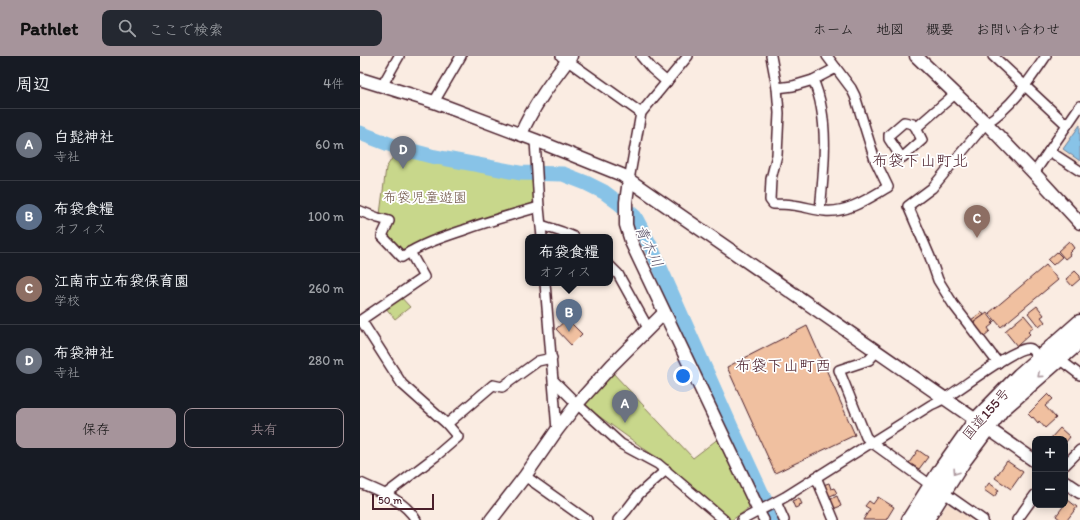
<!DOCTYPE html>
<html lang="ja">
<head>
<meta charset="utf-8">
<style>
  body { margin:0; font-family:Itim,"Klee One",sans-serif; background:#242831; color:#f1f3f6 }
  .controls { position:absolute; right:12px; bottom:12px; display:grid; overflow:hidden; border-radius:8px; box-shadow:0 2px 10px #0003 }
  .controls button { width:36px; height:36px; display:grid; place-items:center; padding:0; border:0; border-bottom:1px solid #363941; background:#171b24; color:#f1f3f6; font:20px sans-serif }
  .scale { position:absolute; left:12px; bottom:10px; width:62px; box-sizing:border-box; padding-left:4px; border:2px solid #4a1f2b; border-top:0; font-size:11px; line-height:14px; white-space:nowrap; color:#4a1f2b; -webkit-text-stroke:3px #fff; paint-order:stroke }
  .you { position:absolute; left:323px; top:320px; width:14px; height:14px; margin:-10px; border:3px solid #fff; border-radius:50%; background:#1a73e8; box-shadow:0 0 0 6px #1a73e833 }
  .badge { display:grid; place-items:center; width:26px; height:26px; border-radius:50%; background:#a6949b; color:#fff; font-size:13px; font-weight:700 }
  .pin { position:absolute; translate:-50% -33px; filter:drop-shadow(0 1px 2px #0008) }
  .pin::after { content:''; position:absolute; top:21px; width:14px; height:12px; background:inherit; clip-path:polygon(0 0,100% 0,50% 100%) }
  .popup { position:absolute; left:165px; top:178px; width:88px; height:52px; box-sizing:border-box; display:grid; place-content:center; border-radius:8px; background:#171b24; filter:drop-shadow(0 1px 3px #0005); font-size:13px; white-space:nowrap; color:#9ea1a6 }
  .popup b { font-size:15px; color:#f1f3f6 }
  .popup::after { content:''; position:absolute; left:50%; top:100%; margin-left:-8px; border:8px solid transparent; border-top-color:#171b24 }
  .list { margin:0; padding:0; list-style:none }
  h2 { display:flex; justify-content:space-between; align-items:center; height:52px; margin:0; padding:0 16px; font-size:17px }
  h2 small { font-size:13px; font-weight:400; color:#9ea1a6 }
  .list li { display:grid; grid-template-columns:26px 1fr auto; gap:12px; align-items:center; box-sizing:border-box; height:72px; padding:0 16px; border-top:1px solid #363941 }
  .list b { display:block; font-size:15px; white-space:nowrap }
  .list p { margin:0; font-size:13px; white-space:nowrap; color:#9ea1a6 }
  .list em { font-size:13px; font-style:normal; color:#9ea1a6 }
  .actions { display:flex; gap:8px; padding:12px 16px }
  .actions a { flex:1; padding:9px 0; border:1px solid #a6949b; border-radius:8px; text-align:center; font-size:14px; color:#a6949b }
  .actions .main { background:#a6949b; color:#111 }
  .icon { flex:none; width:22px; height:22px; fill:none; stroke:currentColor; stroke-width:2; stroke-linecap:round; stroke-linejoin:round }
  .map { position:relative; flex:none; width:720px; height:464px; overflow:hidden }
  header { display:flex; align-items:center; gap:24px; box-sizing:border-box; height:56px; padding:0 20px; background:#a6949b; color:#111 }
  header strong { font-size:19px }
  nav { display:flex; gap:22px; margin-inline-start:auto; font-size:14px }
  .search { width:280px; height:36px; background:#242831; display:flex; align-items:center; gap:10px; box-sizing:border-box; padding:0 14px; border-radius:8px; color:#9ea1a6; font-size:15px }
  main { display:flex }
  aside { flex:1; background:#171b24 }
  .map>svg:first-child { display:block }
</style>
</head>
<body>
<header>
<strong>Pathlet</strong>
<div class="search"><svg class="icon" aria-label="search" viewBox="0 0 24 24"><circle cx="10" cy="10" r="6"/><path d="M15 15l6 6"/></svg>ここで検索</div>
<nav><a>ホーム</a><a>地図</a><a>概要</a><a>お問い合わせ</a></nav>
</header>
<main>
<aside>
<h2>周辺<small>4件</small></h2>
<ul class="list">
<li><span class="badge" style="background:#6b7280">A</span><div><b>白髭神社</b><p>寺社</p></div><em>60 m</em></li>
<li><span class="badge" style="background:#5c6f8a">B</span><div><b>布袋食糧</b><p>オフィス</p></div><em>100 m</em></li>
<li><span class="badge" style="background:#8d6e63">C</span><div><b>江南市立布袋保育園</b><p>学校</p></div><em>260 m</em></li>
<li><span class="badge" style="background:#6b7280">D</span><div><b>布袋神社</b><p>寺社</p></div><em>280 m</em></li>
</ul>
<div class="actions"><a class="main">保存</a><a>共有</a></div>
</aside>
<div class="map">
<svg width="720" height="464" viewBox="0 0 720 464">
  <rect width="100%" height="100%" fill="#faece2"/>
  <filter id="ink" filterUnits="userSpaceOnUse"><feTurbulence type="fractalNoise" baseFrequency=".025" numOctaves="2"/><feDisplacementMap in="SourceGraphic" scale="8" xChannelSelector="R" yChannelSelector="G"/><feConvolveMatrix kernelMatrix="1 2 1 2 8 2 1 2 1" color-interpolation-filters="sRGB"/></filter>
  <g filter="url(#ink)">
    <!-- built -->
    <g fill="#f7dfce">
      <polygon points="720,64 720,111 701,98 700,93"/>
      <polygon points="588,447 613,464 577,464"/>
    </g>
    <!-- green -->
    <g fill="#c8d78b" stroke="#897b5b">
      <path d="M36 96 172 122 174 145 171 148C127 160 84 176 41 194L26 180 32 164 30 161 21 160 20 158 26 112Z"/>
      <polygon points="39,239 50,251 35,263 25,251"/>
      <polygon points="251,315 333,402 359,382 392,450 372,464 369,464 304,407 222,348"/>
    </g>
    <!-- water -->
    <polygon fill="#88c3e7" stroke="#6f819c" points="720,69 720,105 703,93"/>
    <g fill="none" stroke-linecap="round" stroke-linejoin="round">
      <!-- stream -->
      <polyline stroke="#6f819c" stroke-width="2.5" points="590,447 615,464"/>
      <!-- river -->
      <polyline stroke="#88c3e7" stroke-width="15" points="0,77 34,90 71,100 124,110 160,117 203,118 226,127 244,136 260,148 275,161 290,189 371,371 414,464"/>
    </g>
    <!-- building -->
    <g fill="#f0c0a0" stroke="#4a1f2b">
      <polygon points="709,185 714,192 709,197 710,199 705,203 698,195"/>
      <polygon points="697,196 702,201 693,209 688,204"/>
      <polygon points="686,209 698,224 641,271 629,257"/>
      <polygon points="715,215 720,220 720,223 712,230 706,223"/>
      <polygon points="677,250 684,259 681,261 685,266 679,271 668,257"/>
      <polygon points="622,256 624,259 613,267 611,264"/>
      <polygon points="627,257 634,266 632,267 633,268 628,272 630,275 623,281 613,267"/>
      <polygon points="664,259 674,271 668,276 670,278 657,290 645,275"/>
      <polygon points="207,263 222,278 211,289 196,273"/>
      <polygon points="447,270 495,379 415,417 367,311"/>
      <polygon points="688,338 693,343 685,350 696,362 685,372 679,365 678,367 673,361 672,362 668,358"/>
      <polygon points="700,372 710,381 705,387 705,383 690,383"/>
      <polygon points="558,394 568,401 559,413 549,407"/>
      <polygon points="647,405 663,416 651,433 635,422"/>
      <polygon points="469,427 471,433 474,432 477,437 468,441 463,429"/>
      <polygon points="629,427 639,434 634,441 624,434"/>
      <polygon points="477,440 481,450 473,453 469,444"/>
      <polygon points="518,441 534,451 526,464 503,464 510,453 505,450 509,445 513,448"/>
      <polygon points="439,442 442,448 439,449 440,450 435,452 432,445"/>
      <polygon points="708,444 717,451 707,464 701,464 696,460"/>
    </g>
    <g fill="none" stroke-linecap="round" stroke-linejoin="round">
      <!-- street casing -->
      <g stroke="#4a1f2b" stroke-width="12">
        <g id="street">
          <polyline points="201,0 281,57"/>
          <polyline points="281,0 292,13 307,26"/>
          <path d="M411 0 417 32 419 57 417 99 411 123 410 144 413 148C419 148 426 148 432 149 443 150 454 154 465 155 488 157 509 142 528 131L515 104 495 40 491 32 467 0"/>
          <polyline points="633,0 707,69"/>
          <path d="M453 24C470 61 464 115 460 154"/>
          <polyline points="22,30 39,0"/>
          <polyline points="417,32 433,30 453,24 476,12"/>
          <polyline points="74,46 101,0"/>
          <polyline points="556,72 553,68 544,66 529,79 529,83 539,98 543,101 562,84 556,72 596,37"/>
          <polyline points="175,84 179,151 182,181"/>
          <polyline points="689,95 720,115"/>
          <polyline points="674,117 720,50"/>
          <polyline points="269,124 281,57 328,0"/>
          <path d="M0 155 18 162 29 165 22 180 42 201C61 188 83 181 104 174 129 165 154 158 179 151"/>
          <polyline points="181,169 202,176 214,181"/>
          <polyline points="250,210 258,218 288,272"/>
          <polyline points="185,227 197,374"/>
          <polyline points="517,295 509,304 479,314 506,381 511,386 572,430"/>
          <polyline points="699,303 720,319"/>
          <path d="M638 307 593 248 578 224 570 201 548 150 572 132 626 67C652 51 669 25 686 0"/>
          <polyline points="194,325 217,348 261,388 298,408 364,464"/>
          <polyline points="87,368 133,329 142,331 178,305 192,302"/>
          <polyline points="705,409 720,394"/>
          <polyline points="165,420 227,464"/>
          <polyline points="456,421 474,464"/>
          <path d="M0 427C21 436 44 444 56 464"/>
          <polyline points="583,436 623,464"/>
          <polyline points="26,438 76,400 98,381 87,368 42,328 1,264 64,221 50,196"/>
          <polyline points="416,446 424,464"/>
          <polyline points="399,455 404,464"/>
          <polyline points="258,464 266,455 279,438 306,414"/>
          <path d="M382 464 425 441 571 349C575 347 580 345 585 342 599 335 658 287 671 293 674 295 677 300 679 302"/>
          <polyline points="657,464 675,439"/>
        </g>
      </g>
      <!-- secondary casing -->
      <g stroke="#4a1f2b" stroke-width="15">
        <g id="secondary">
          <polyline points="556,0 626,67 674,117 720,167"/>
          <polyline points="0,23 74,46 175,84 262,119 675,405"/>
          <path d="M161 78C173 50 192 25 211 0"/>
          <polyline points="269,124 266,146 266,169 272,188 399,455"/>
          <polyline points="705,426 720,436"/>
          <polyline points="131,464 165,420 197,374 217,348 252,309 304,257"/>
        </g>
      </g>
      <!-- highway casing -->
      <g stroke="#4a1f2b" stroke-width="19">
        <g id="highway">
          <polyline points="550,464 583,412 617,364 660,320 720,267"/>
          <polyline points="565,464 603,404 641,353 720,284"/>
        </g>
      </g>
      <!-- street -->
      <use href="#street" stroke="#fff" stroke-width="9"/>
      <!-- secondary -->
      <use href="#secondary" stroke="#fff" stroke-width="12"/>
      <!-- highway -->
      <use href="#highway" stroke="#fff" stroke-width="16"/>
    </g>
    <!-- one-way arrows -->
    <defs><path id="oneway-chevron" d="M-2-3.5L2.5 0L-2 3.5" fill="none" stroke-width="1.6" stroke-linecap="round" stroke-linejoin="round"/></defs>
    <g stroke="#ae9aa0">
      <use href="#oneway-chevron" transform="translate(680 319) rotate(139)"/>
      <use href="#oneway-chevron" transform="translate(596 416) rotate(123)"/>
    </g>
  </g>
  <g text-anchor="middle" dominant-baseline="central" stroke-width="3.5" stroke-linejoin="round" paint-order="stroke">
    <!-- park labels -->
    <g font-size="14" fill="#705648" stroke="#fff">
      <text x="65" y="141">布袋児童遊園</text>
    </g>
    <!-- street labels -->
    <g font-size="14" fill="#4a1f2b" stroke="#fff">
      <text transform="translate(626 358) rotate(-49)">国道155号</text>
    </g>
    <!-- water labels -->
    <g font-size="15" font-style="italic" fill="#60586d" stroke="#fff">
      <text transform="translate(289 190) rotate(65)">青木川</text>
    </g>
    <!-- quarter labels -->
    <g font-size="16" fill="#4a1f2b" stroke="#fff">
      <text x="560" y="104">布袋下山町北</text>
      <text x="423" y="309">布袋下山町西</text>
    </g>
  </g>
</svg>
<div class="controls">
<button>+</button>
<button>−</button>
</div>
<div class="scale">50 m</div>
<div class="you"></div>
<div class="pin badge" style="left:265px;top:367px;background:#6b7280">A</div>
<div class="pin badge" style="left:209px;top:276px;background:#5c6f8a">B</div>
<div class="popup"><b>布袋食糧</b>オフィス</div>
<div class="pin badge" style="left:617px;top:182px;background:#8d6e63">C</div>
<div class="pin badge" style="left:43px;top:113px;background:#6b7280">D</div>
</div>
</main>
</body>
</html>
